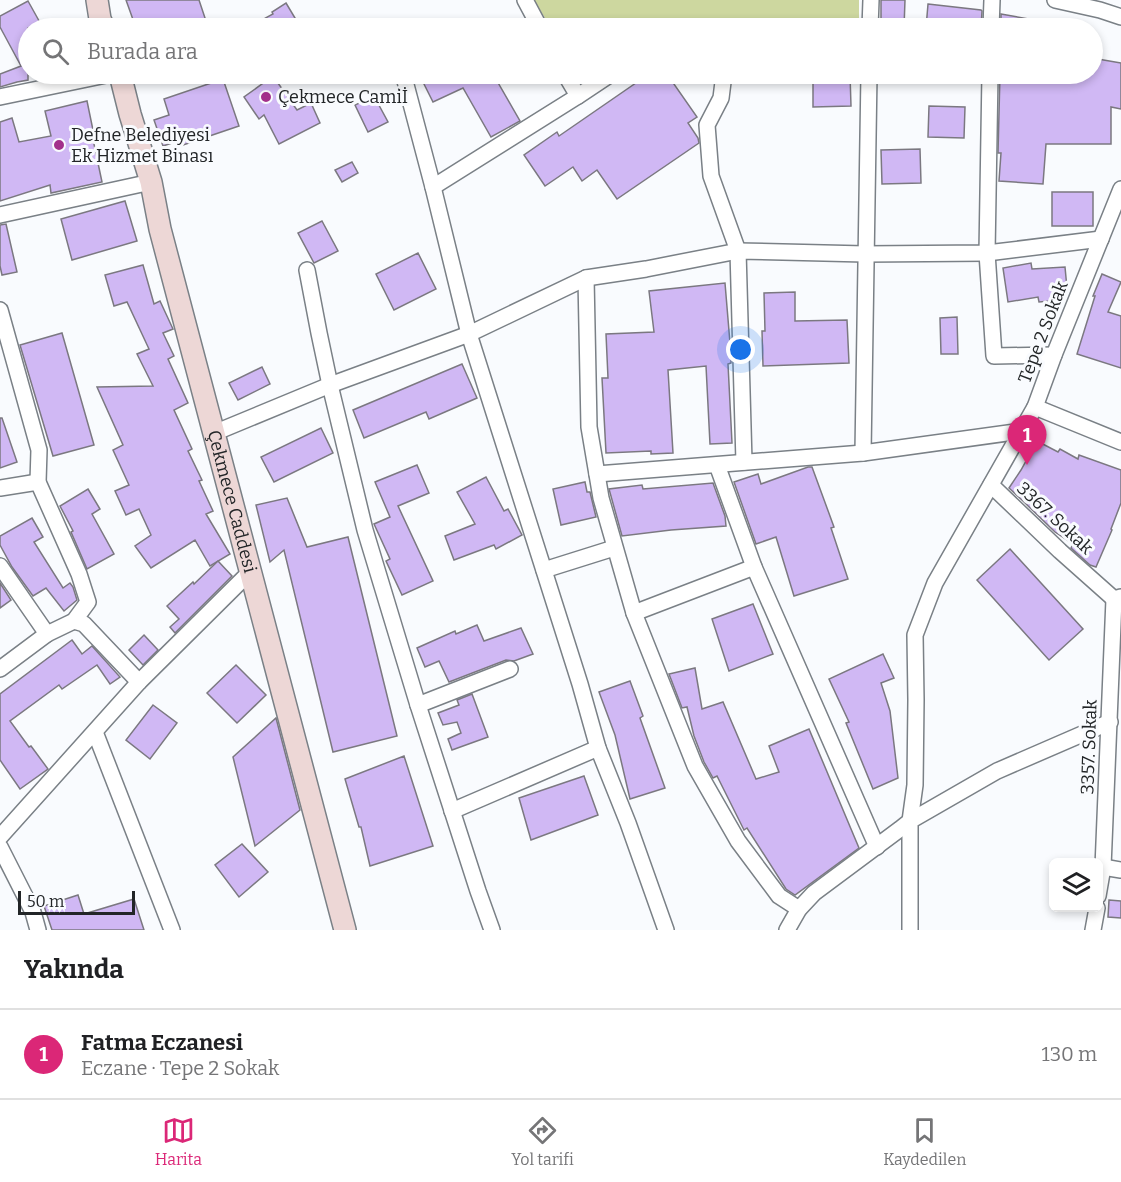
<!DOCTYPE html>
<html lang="tr">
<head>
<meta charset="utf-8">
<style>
  body { margin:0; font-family:Bitter,serif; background:#f6f6f6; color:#202124 }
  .controls { position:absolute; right:18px; bottom:18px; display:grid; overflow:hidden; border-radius:9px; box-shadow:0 3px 9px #0003 }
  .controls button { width:54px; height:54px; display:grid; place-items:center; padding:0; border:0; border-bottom:2px solid #e0e0e0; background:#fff; color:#202124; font:30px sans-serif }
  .scale { position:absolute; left:18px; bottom:15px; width:117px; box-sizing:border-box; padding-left:6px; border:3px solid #222527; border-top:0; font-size:16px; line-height:21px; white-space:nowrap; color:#222527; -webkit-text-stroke:4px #f9fbfe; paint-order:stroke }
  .you { position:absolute; left:741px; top:350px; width:21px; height:21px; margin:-15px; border:4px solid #fff; border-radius:50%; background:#1a73e8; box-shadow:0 0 0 9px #1a73e833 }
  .badge { display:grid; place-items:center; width:39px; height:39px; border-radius:50%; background:#db2777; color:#fff; font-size:20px; font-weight:700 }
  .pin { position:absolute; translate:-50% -50px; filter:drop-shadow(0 2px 3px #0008) }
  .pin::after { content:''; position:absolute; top:32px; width:21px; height:18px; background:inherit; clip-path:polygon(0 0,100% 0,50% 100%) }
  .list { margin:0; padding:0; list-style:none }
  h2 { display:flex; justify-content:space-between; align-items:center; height:78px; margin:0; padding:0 24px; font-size:26px }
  h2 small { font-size:20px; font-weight:400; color:#757577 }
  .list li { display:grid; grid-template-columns:39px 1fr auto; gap:18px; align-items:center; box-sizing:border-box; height:90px; padding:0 24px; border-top:2px solid #e0e0e0 }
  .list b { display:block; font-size:22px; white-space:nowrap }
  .list p { margin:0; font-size:20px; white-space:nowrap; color:#757577 }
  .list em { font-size:20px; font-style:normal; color:#757577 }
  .icon { flex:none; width:33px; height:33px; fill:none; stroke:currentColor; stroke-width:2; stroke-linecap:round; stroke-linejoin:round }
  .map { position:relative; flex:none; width:1121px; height:930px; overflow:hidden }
  .search { position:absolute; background:#fff; box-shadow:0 3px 9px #0003; left:18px; right:18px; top:18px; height:66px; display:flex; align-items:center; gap:15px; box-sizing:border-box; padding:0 21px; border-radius:33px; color:#757577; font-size:22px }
  .sheet { height:168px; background:#fff }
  nav { display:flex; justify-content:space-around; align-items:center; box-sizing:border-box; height:84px; border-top:2px solid #e0e0e0; background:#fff; font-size:16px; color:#757577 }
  nav a { display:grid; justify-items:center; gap:3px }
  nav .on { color:#db2777 }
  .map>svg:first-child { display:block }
</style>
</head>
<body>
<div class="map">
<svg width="1121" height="930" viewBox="0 0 1121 930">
  <rect width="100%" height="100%" fill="#f9fbfe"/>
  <!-- green -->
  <polygon fill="#cdd79f" points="534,0 859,0 859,28 817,28 797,26 679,20 665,28 551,28"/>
  <!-- building -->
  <g fill="#d0b8f4" stroke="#7b7880" stroke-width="1.5">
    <polygon points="126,0 199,0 206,21 183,28 136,28"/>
    <polygon points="881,0 905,0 904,28 881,28"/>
    <polygon points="28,1 43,28 28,28 28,80 17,82 0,87 0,74 21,66 0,27 0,16"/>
    <polygon points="286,3 301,28 247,28 273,14 272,12"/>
    <polygon points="928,4 981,10 982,11 981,28 926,28"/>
    <polygon points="1001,14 1046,22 1045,28 1001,28"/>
    <polygon points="1092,58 1121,63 1121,109 1111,107 1111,144 1046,144 1043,184 999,181 1001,153 998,153 1000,74 1092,74"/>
    <polygon points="419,74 493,74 520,121 491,137 463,88 433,102"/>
    <polygon points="649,74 667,74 697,117 688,123 698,138 699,143 617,199 597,170 582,181 573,167 545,186 524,155 557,132 559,136"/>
    <polygon points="813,74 850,74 851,106 813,107"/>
    <polygon points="273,76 297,110 311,103 320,123 279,144 264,115 259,119 244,97"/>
    <polygon points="223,79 239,126 180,146 178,141 163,146 154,120 169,115 164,99"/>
    <polygon points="374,96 388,122 368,132 355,105"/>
    <polygon points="87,101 93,130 91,130 102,182 51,193 50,185 0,201 0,122 12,118 19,142 51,136 45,111"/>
    <polygon points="929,106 965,107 964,138 928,137"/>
    <polygon points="920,149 921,183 882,184 881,150"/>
    <polygon points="352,162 358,173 342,182 335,170"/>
    <rect x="1052" y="192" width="41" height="34"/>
    <polygon points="125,201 137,241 72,260 61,219"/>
    <polygon points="322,221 338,251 314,263 298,233"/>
    <polygon points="6,224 17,272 2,275 0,266 0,225"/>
    <polygon points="418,253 436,289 394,310 376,274"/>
    <polygon points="1031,263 1032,269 1065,267 1067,288 1061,288 1062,300 1039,302 1038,297 1008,302 1003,268"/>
    <polygon points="143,265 154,304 160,301 173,329 163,333 174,356 168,359 188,403 174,410 192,449 188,451 202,480 199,481 213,511 206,514 230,554 210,566 195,540 151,568 135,546 151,535 139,509 126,515 115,491 129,485 113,450 123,445 97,387 153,386 137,354 149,349 127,302 114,306 105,275"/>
    <polygon points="1102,274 1121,282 1108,312 1121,316 1121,368 1077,354 1095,296 1093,296"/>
    <polygon points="725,283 731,355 731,363 728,364 732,443 710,444 706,366 668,370 673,453 651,454 651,451 606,453 602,378 608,378 606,334 654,332 649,291"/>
    <polygon points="795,292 795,321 847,320 849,363 763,366 762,331 765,331 764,293"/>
    <polygon points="957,317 958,354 941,354 940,318"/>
    <polygon points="62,333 94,445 53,456 20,345"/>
    <polygon points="462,364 477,398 429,419 426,412 364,438 353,410"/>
    <polygon points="262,367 270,384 238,400 229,383"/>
    <polygon points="0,418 2,418 17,462 0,468"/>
    <polygon points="321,428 333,453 274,482 261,457"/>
    <polygon points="1037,441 1058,452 1060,449 1078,459 1079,455 1121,470 1121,503 1111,529 1112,530 1096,567 1090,565 1071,548 1073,544 1055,532 1023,501 1009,488 1021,470"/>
    <polygon points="417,465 429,493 398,506 433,581 402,595 386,561 390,559 374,524 390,517 375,482"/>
    <polygon points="808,467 812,467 834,527 831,528 848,579 794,596 776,537 756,544 734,482 758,474 761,484"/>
    <polygon points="486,477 504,511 508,509 522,535 496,549 494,545 454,560 445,536 475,524 457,492"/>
    <polygon points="585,482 587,492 590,492 596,517 561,525 553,489"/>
    <polygon points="713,483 725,516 726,526 671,530 622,536 609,489 642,485 643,489"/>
    <polygon points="88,489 100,509 92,514 114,554 87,569 71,532 73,531 60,506"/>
    <polygon points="287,498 307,547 348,537 397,736 333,752 284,550 270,562 256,505"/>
    <polygon points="32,518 43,537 34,542 63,588 70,583 73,587 77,600 64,611 46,588 33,596 12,567 0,545 0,536"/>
    <polygon points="1010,549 1083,629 1049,660 977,580"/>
    <polygon points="218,561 232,576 175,633 170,627 179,619 167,606 193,582 194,584"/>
    <polygon points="0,583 11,600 0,608"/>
    <polygon points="753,604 773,654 729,671 712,619"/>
    <polygon points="477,625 484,641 521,628 533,654 514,661 506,660 449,682 439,661 425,667 417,648 455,631 456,634"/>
    <polygon points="144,635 158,650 143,665 129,650"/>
    <polygon points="72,640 82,654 92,646 120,677 110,684 97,665 62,689 59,685 10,721 29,747 31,746 48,769 20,789 0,760 0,694"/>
    <polygon points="883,654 894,678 881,683 890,711 898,778 873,789 846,723 849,722 829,679"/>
    <polygon points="236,665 266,695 237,723 207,693"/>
    <polygon points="695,668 702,709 723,702 756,779 779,772 769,746 809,729 859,848 795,895 786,889 747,828 744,830 717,776 713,778 704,762 694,736 687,707 682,708 669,674"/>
    <polygon points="630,681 643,716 640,718 665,788 630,799 615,735 599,692"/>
    <polygon points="472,694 488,737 452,750 448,739 461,733 457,722 443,725 438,713 459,705 457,700"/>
    <polygon points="153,705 177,723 150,759 126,740"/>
    <polygon points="276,718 300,810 255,846 233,757"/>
    <polygon points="404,756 433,846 370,866 361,827 359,827 345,779"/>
    <polygon points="584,776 598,815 531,840 519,798"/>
    <polygon points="242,844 268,872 239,897 215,865"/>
    <polygon points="78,895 84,914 134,899 144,930 52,930 44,906"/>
    <polygon points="1109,900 1121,901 1121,918 1108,917"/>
  </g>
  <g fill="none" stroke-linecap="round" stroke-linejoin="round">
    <!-- minor casing -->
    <g stroke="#7a8086" stroke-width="18">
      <g id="minor">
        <polyline points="525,0 540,28"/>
        <polyline points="1055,0 1100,10 1121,17"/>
        <polyline points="676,28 678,27 687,28"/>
        <polyline points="870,28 871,0"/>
        <polyline points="991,28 992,0"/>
        <polyline points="724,74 721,98 707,125 711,176 738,251 744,462"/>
        <polyline points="990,74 987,253 994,356 1054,355"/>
        <polyline points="405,81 433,187 469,334 580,684 598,748 628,823 666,930"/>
        <polyline points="578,96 611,74"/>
        <polyline points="0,97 111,74"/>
        <polyline points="433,187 578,96 565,74"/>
        <polyline points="0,215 151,182"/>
        <polyline points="307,270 319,333 330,385 365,530 418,705 478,891 492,930"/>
        <polyline points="586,278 589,427 601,498 634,613 695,766 738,841 779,896 799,909"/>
        <polyline points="0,310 39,450 38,482 79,574 88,602 74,621 47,634 0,669"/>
        <polyline points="1035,407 1121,442"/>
        <polyline points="214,433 330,385 469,334 586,278 646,269 738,251 865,254 987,253 1101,239"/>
        <polyline points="863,453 869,74"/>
        <polyline points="717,465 754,567 877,847"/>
        <polyline points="597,474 863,453 1022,431"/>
        <polyline points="991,485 1060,551 1114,599 1121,597"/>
        <polyline points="0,488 38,482"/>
        <polyline points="0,566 47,634"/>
        <polyline points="544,570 614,548"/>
        <polyline points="634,613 754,567"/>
        <polyline points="74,621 84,624 139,682"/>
        <polyline points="418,705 510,669"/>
        <polyline points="95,732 172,930"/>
        <polyline points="452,811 598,748"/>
        <polyline points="0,837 139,682 251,571"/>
        <polyline points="0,847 33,912 38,930"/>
        <polyline points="1103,867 1121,870"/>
        <polyline points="1098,896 1103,867 1114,599"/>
        <polyline points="787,930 799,909 814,893 900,829 910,821 915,785 916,700 915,635 935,583 1035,407 1054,355 1121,189"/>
        <polyline points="910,930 910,821 997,771 1110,722"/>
        <polyline points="1093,930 1097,908"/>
      </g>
    </g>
    <!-- secondary casing -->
    <g stroke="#7a8086" stroke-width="24">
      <g id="secondary">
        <polyline points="97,0 100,19 104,28"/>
        <path id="s1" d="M120 74 130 114 151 182 160 229 345 930"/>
      </g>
    </g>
    <!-- minor -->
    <use href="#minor" stroke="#fff" stroke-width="15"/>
    <!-- secondary -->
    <use href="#secondary" stroke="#edd7d6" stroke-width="21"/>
  </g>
  <!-- markers -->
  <g fill="#a3308b" stroke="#f9fbfe" stroke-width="2">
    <circle cx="266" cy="97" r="6"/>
    <circle cx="59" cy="145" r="6"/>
  </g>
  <g text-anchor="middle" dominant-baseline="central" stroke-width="6" stroke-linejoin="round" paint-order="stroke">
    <!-- poi labels -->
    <g font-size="18" fill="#222527" stroke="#f9fbfe" text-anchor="start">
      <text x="278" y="97">Çekmece Camiİ</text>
      <text x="71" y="135">Defne Belediyesi<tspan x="71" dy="21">Ek Hizmet Binası</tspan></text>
    </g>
    <!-- street labels -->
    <g font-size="18" fill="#222527" stroke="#f9fbfe">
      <text transform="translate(1043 332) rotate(-69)">Tepe 2 Sokak</text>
      <text stroke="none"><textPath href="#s1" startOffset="442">Çekmece Caddesi</textPath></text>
      <text transform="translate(1055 518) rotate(43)">3367. Sokak</text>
      <text transform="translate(1089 747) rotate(-88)">3357. Sokak</text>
    </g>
  </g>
</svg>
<div class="controls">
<button><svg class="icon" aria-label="layers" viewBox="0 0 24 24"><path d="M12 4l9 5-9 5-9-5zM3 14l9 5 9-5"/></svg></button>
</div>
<div class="scale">50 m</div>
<div class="you"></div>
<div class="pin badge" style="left:1027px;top:465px">1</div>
<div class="search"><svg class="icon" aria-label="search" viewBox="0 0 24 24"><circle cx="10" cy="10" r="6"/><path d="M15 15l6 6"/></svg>Burada ara</div>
</div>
<section class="sheet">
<h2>Yakında<small></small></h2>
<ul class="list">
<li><span class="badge">1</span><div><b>Fatma Eczanesi</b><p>Eczane · Tepe 2 Sokak</p></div><em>130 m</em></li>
</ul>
</section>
<nav>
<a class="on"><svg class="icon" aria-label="map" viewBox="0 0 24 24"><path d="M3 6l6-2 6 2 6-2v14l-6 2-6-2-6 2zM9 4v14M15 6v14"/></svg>Harita</a>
<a><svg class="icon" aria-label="directions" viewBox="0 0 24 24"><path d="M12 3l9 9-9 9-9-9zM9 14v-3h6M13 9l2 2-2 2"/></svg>Yol tarifi</a>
<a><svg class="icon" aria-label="saved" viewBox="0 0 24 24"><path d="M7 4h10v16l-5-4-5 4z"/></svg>Kaydedilen</a>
</nav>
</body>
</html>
